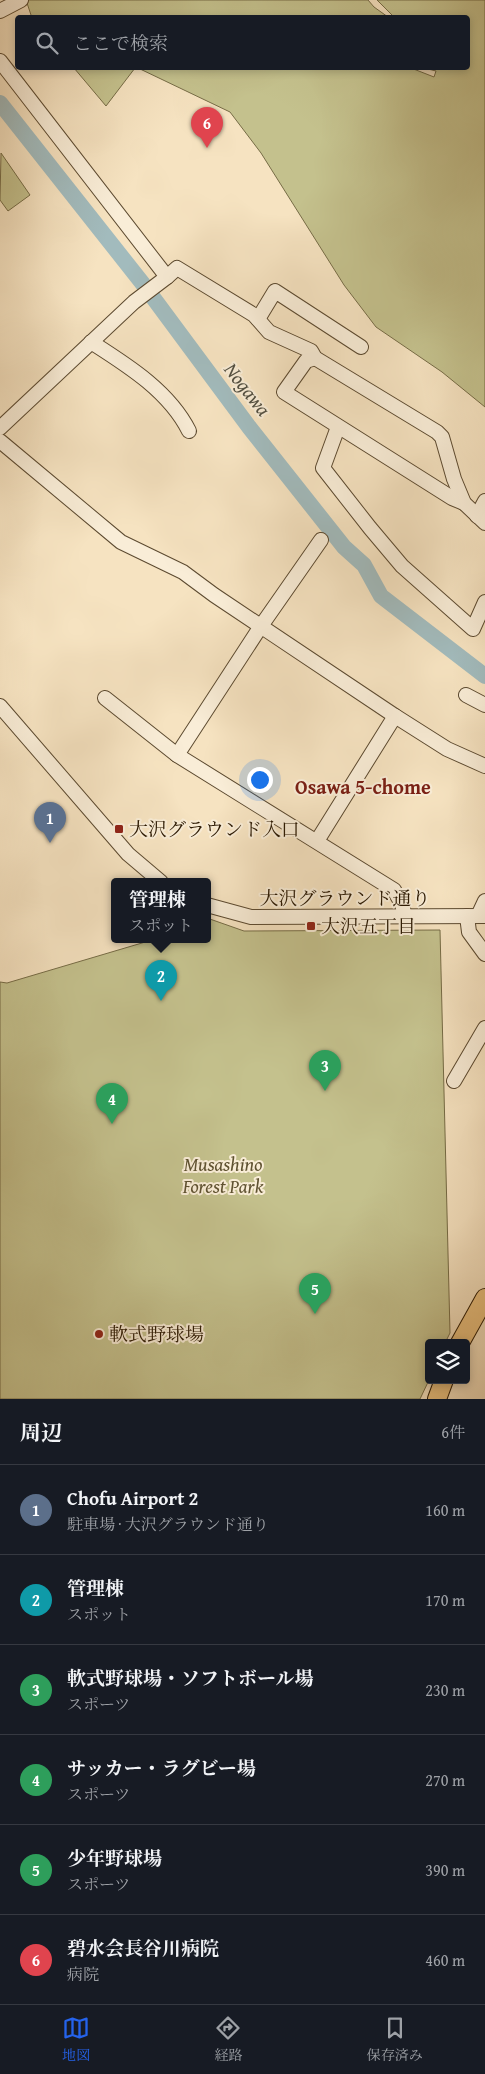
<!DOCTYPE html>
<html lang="ja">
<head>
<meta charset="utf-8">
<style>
  body { margin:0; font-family:"Gentium Book Plus","Noto Serif JP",serif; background:#20242c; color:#f1f3f6 }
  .controls { position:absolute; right:15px; bottom:15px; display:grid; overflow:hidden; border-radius:5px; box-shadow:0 2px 8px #0003 }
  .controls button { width:45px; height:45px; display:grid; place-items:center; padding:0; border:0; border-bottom:1px solid #363941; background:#171b24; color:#f1f3f6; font:25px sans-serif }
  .you { position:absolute; left:259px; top:779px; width:18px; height:18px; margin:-12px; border:4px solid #fff; border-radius:50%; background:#1a73e8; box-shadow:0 0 0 8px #1a73e833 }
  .badge { display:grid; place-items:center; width:32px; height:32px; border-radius:50%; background:#2563eb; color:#fff; font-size:16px; font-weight:700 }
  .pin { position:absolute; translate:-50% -41px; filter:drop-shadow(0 1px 2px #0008) }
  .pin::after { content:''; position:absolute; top:26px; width:18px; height:15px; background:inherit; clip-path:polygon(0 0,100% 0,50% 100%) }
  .popup { position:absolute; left:111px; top:878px; width:100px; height:65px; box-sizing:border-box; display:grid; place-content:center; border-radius:5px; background:#171b24; filter:drop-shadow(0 1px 4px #0005); font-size:16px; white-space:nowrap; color:#9ea1a6 }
  .popup b { font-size:19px; color:#f1f3f6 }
  .popup::after { content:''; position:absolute; left:50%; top:100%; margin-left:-10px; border:10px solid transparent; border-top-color:#171b24 }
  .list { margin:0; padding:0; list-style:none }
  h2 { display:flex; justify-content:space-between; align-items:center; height:65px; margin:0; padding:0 20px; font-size:21px }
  h2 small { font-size:16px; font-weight:400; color:#9ea1a6 }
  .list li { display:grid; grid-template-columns:32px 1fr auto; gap:15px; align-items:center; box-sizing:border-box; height:90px; padding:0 20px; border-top:1px solid #363941 }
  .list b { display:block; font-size:19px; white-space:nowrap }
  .list p { margin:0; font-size:16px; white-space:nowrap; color:#9ea1a6 }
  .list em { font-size:16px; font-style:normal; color:#9ea1a6 }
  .icon { flex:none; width:28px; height:28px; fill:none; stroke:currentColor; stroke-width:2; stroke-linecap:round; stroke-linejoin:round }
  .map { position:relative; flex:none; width:485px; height:1399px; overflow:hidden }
  .search { position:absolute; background:#171b24; box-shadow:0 2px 8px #0003; left:15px; right:15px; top:15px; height:55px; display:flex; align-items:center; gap:12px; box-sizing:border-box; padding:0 18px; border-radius:5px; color:#9ea1a6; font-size:19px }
  .sheet { height:605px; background:#171b24 }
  nav { display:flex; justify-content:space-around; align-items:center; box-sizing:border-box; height:70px; border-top:1px solid #363941; background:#171b24; font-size:14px; color:#9ea1a6 }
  nav a { display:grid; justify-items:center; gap:2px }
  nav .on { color:#2563eb }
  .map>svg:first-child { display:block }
</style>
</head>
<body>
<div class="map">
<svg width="485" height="1399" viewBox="0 0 485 1399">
  <rect width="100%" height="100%" fill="#f6e3c1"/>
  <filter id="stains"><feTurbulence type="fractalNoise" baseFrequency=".004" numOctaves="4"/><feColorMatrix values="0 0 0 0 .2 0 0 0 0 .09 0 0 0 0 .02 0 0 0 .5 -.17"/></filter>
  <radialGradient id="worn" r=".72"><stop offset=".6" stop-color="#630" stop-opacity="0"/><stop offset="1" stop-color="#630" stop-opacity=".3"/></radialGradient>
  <!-- green -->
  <g fill="#c4c18d" stroke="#766c46">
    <polygon points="26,0 368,0 374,7 388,17 32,18"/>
    <polygon points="377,0 485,0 485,407 442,372 376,327 344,285 261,153 230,112 138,68 411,68 434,77 436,71 424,68 468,68 468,18 394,17"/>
    <polygon points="74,68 135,68 106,106"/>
    <polygon points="1,153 30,195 8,211 0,200"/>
    <polygon points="207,918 244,931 440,930 450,1333 445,1343 429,1343 429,1380 420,1399 0,1399 0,982 7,983 152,940 207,940"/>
  </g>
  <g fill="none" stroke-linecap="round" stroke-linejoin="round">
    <!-- river -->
    <polyline stroke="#a2bbbd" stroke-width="16" points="0,103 143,284 249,427 344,547 364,565 381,596 485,676"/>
    <!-- minor casing -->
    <g stroke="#5c4a30" stroke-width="16">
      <g id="minor">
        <polyline points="0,11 21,0"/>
        <polyline points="0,61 167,277 177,268 254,315 269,332 311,351 315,358 437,432 442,437 454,479 464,503 485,523"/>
        <polyline points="258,319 275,291 361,347"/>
        <path d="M91 342C127 365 169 391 189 431"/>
        <polyline points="315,358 306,361 284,392 452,498 464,503"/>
        <polyline points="338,427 323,468 370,528 402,566 473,629 485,602"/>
        <polyline points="0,428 134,302 167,277"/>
        <polyline points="0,441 121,542 183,572 214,595 395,716 447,749 485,766"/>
        <polyline points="477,516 485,501"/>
        <polyline points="466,695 485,705"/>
        <polyline points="105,698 177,755 394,890 402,904 405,917"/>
        <polyline points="0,706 128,854 161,882"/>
        <polyline points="177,755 261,626 321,540"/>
        <polyline points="317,841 395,716"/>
        <polyline points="207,905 251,917 485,916"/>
        <polyline points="467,916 469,932 485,954"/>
        <polyline points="478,916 485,901"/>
        <polyline points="454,1081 485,1028"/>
      </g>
    </g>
    <!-- major casing -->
    <g stroke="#291700" stroke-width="20">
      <g id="major">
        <polyline points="460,1343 485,1298"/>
        <polyline points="437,1399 444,1380"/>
      </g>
    </g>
    <!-- minor -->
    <use href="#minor" stroke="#f9edd7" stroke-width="14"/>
    <!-- major -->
    <use href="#major" stroke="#ebc280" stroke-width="18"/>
  </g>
  <!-- markers -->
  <g fill="#8f2418" stroke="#f9edd7" stroke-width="2">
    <rect x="114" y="824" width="10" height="10" rx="2.5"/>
    <rect x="306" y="921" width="10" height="10" rx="2.5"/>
    <circle cx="99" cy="1334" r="5"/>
  </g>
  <g text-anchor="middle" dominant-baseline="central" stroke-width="4" stroke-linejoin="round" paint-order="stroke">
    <!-- poi labels -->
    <g font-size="19" fill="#291700" stroke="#f9edd7" text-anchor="start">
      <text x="129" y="829">大沢グラウンド入口</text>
      <text x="321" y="926">大沢五丁目</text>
      <text x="109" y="1334">軟式野球場</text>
    </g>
    <!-- street labels -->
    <g font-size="19" fill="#291700" stroke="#f9edd7">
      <text x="345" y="898">大沢グラウンド通り</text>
    </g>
    <!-- park labels -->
    <g font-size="19" font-style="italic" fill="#5f5231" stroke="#f9edd7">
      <text x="223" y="1164">Musashino<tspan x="223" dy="22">Forest Park</tspan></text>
    </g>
    <!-- water labels -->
    <g font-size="20" font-style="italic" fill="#535042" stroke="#f9edd7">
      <text transform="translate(248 389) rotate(52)">Nogawa</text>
    </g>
    <!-- neighbourhood labels -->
    <g font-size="20" font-weight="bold" fill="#7a1f14" stroke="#f9edd7">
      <text x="363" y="786">Osawa 5-chome</text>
    </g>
  </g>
  <rect width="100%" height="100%" filter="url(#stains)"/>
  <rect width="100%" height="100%" fill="url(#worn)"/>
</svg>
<div class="controls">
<button><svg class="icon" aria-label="layers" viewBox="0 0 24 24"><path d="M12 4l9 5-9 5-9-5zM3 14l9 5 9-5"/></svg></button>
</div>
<div class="you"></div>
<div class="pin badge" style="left:50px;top:843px;background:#5c6f8a">1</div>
<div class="pin badge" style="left:161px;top:1001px;background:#0f9aa8">2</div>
<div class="popup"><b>管理棟</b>スポット</div>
<div class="pin badge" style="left:325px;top:1091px;background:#2e9e5b">3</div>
<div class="pin badge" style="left:112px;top:1124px;background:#2e9e5b">4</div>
<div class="pin badge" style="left:315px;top:1314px;background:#2e9e5b">5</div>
<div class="pin badge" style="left:207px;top:148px;background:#e0444e">6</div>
<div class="search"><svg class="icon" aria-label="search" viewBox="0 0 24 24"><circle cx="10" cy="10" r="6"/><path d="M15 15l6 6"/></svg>ここで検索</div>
</div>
<section class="sheet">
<h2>周辺<small>6件</small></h2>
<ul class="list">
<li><span class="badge" style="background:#5c6f8a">1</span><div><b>Chofu Airport 2</b><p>駐車場 · 大沢グラウンド通り</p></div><em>160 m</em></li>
<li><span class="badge" style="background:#0f9aa8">2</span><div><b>管理棟</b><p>スポット</p></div><em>170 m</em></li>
<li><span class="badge" style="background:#2e9e5b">3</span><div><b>軟式野球場・ソフトボール場</b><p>スポーツ</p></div><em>230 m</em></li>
<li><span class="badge" style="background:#2e9e5b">4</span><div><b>サッカー・ラグビー場</b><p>スポーツ</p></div><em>270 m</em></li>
<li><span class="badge" style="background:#2e9e5b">5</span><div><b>少年野球場</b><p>スポーツ</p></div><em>390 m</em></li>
<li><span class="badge" style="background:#e0444e">6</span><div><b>碧水会長谷川病院</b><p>病院</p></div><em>460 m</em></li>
</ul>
</section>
<nav>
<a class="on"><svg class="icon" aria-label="map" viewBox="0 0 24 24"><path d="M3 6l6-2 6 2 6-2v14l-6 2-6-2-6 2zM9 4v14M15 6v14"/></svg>地図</a>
<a><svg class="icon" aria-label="directions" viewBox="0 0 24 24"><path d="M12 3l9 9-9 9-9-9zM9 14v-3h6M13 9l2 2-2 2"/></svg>経路</a>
<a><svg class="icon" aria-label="saved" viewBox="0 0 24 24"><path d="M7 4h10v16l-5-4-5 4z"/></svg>保存済み</a>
</nav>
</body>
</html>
